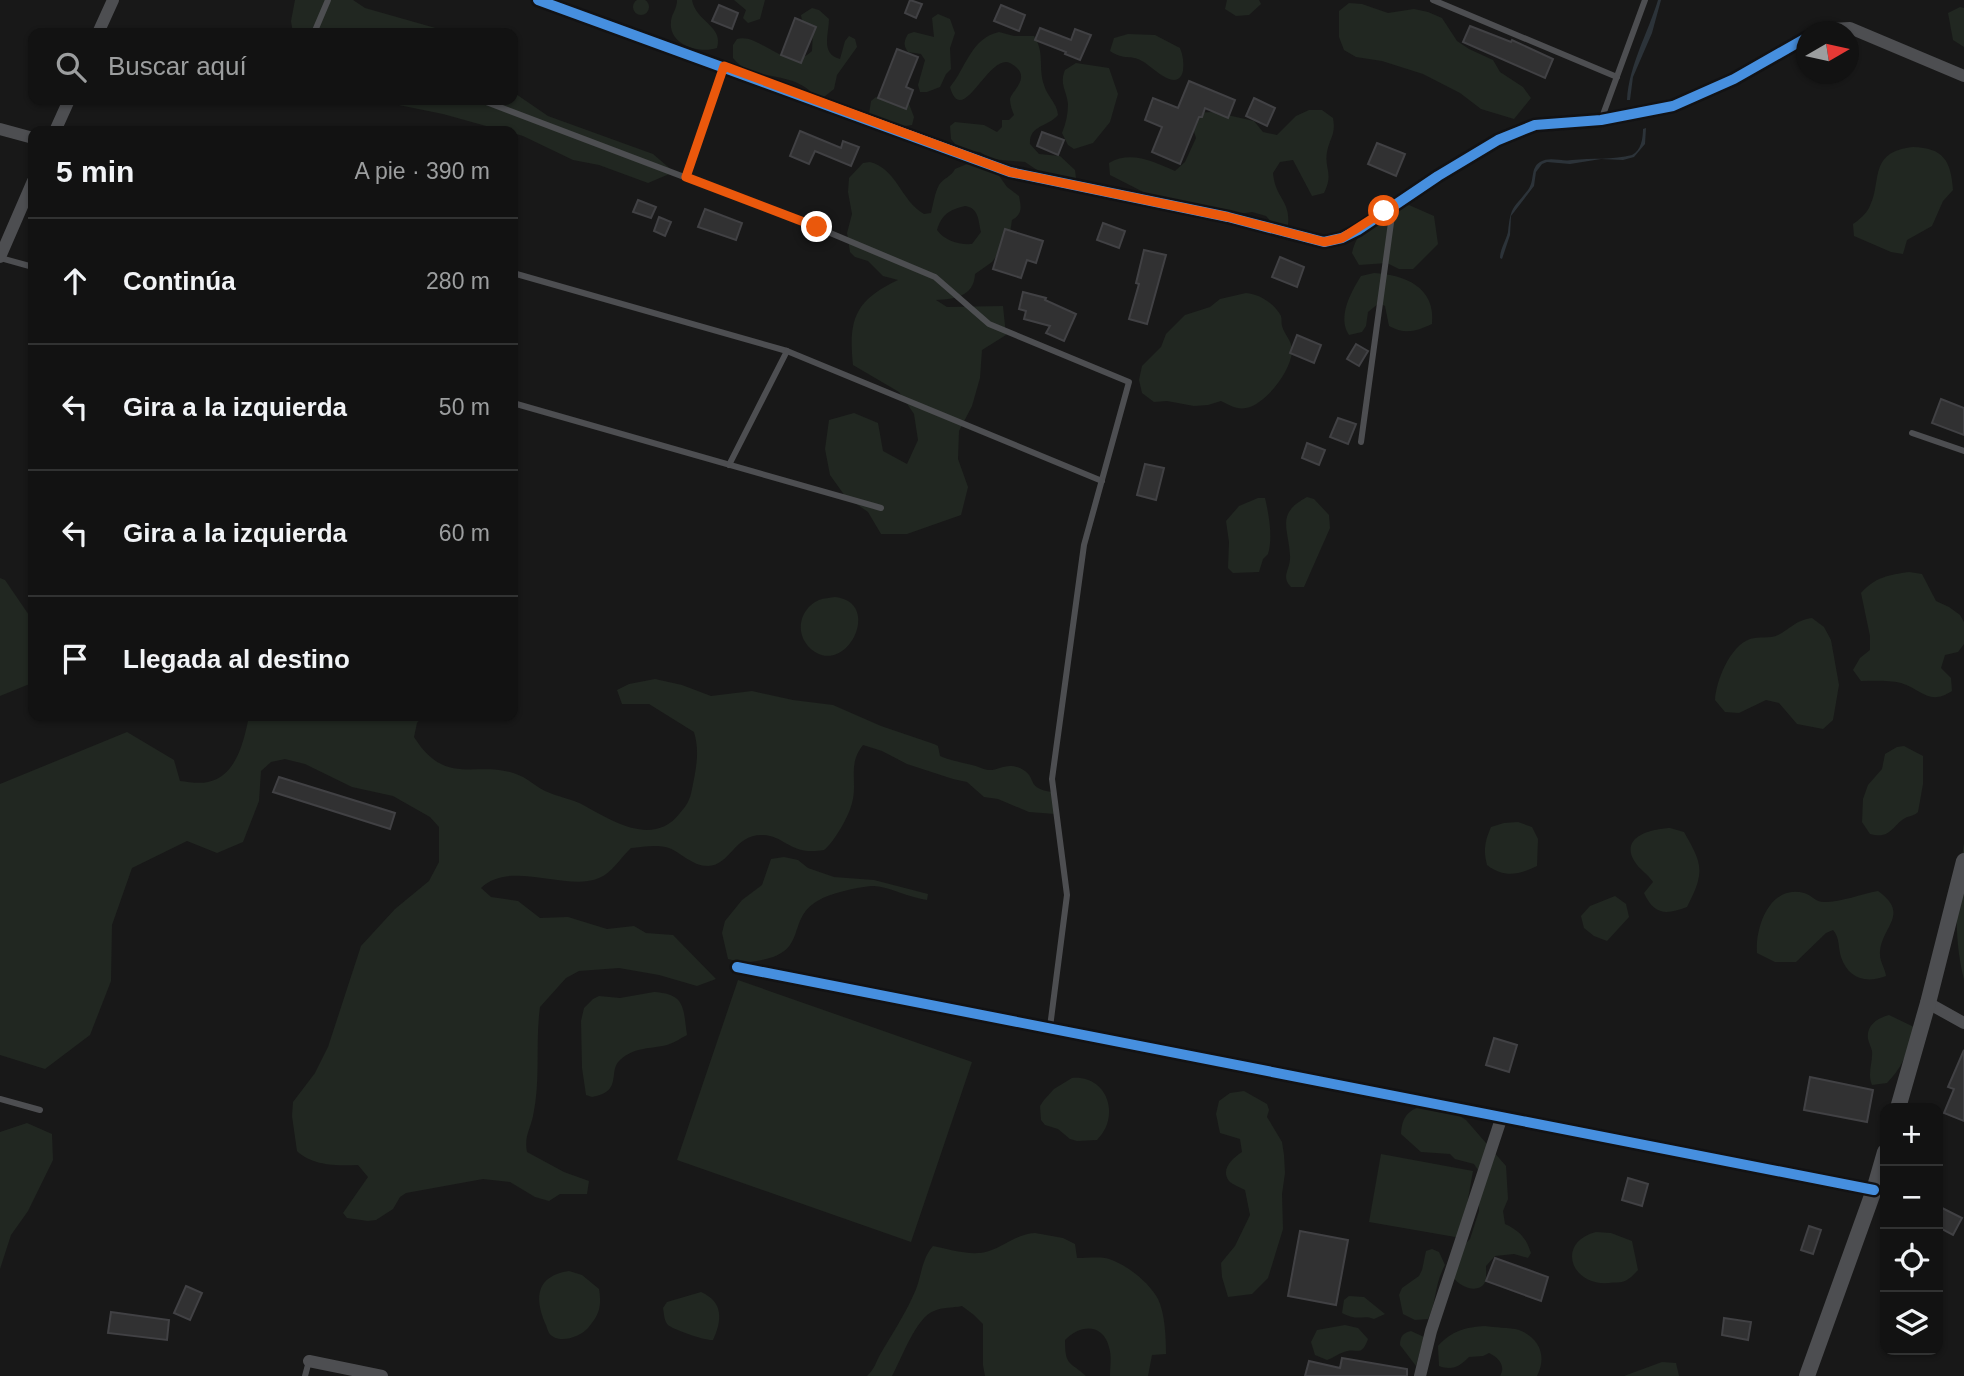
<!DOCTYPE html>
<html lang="es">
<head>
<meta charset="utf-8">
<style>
  body { margin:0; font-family:Arial,sans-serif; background:#1b1b1b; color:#f1f3f6 }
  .controls { position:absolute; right:21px; bottom:21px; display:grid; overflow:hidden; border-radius:14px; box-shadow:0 2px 5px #0004 }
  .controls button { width:63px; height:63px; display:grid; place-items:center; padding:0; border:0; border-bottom:2px solid #313232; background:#121212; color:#f1f3f6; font:35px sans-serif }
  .compass { position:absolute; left:1796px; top:21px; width:63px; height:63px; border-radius:50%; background:#121212; box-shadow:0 2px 5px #0004; rotate:81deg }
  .stop { position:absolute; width:21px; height:21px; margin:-16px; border:5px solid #ea580c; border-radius:50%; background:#fff }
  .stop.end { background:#ea580c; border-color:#fff; box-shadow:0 2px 7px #0008 }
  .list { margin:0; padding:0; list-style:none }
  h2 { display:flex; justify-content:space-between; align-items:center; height:91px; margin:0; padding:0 28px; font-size:30px }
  h2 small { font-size:23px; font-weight:400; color:#9c9e9f }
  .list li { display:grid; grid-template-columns:46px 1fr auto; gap:21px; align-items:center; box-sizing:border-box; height:126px; padding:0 28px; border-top:2px solid #313232 }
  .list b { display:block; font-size:26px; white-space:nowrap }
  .list em { font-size:23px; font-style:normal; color:#9c9e9f }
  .icon { flex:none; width:38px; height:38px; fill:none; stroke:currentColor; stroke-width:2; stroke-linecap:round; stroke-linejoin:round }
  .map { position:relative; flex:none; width:1964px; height:1376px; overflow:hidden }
  .search { position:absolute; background:#121212; box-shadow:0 2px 5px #0004; left:28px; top:28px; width:490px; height:77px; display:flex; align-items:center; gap:18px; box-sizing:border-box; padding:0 24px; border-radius:14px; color:#9c9e9f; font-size:26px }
  .panel { position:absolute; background:#121212; box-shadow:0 2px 5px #0004; left:28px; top:126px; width:490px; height:595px; border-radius:14px }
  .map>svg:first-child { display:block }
</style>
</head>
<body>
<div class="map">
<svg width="1964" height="1376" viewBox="0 0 1964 1376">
  <rect width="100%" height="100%" fill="#181818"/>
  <!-- green -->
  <g fill="#212721" fill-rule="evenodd">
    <circle cx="641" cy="7" r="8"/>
    <polygon points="295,0 353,0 365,8 453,33 293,33 291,21"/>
    <path d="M677 0H692C696 22 724 26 717 48 699 54 668 45 671 21 672 13 677 9 677 0Z"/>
    <polygon points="734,0 765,0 760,19 748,23 743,18 746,10"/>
    <polygon points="1227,0 1259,0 1261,4 1249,15 1236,16 1225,9"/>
    <polygon points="1349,3 1362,4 1388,13 1414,9 1428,12 1442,18 1457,41 1469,49 1493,60 1500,72 1523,87 1531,98 1514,119 1481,109 1460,93 1423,74 1382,61 1356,57 1344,50 1339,37 1339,11"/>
    <polygon points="1960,7 1964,8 1964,47 1953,40 1948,13"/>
    <path d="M812 8 819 10 829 19C829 34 820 54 840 59L845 41 849 36 855 39 857 47 837 75 834 89 824 97 817 99C796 68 753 84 733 58V45L737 39C760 32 787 75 812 51 812 44 814 35 810 29 805 23 802 23 801 15Z"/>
    <path d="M938 14 950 19 955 33 950 48 951 69 946 74 940 87 927 92H920L918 85 925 60 921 54 908 52C903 45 904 41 908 34L914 32 934 37 932 18Z"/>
    <path d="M999 32 1014 36H1034C1045 52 1038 67 1044 85 1047 96 1057 103 1058 115 1048 127 1029 125 1030 144L1039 154 1060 156 1075 170 1076 178 1057 186 1045 181 1037 170 1025 162 991 159 980 152 960 150 951 139 950 126 955 122 984 125 997 132 1002 127V120H1009L1014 115C1012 110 1010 105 1010 99 1012 90 1034 76 1010 63 989 52 962 130 950 87 966 68 971 38 999 32Z"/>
    <path d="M1128 34 1155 35 1180 48C1183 55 1184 63 1183 71 1177 94 1152 66 1142 61 1130 54 1125 61 1110 51L1114 38Z"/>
    <path d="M1076 63 1109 68 1118 94 1110 122 1093 143 1074 149 1068 145 1062 133C1066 123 1068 114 1068 104 1067 91 1059 84 1065 70Z"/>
    <polygon points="513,92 548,116 653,154 674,172 648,183 599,165 573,160 523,136 513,133 513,131 504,131 443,114 374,100 513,100"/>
    <polygon points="876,97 909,104 914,117 912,125 898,127 872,120 869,114 871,101"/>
    <path d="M1309 110H1322L1333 118C1336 135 1330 137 1327 152 1324 169 1334 173 1324 193L1312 196 1293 160 1280 162 1273 173C1275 198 1291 201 1288 225L1275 226 1266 216 1252 212 1239 214 1213 207H1199L1186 201 1173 203 1159 200 1110 175 1109 163C1131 150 1154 162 1175 171L1185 162 1196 138 1188 113 1214 112 1254 121 1263 132 1277 135 1296 116Z"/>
    <path d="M1913 147C1943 148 1951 160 1953 190L1943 201 1932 226 1907 240 1903 254 1891 252 1854 236 1853 224C1860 219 1865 215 1869 208 1883 182 1867 152 1913 147Z"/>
    <path d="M870 162C897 169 901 201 924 214L931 213C933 205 935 192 939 185 943 178 951 177 955 169L967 164 995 170 1007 187 1019 196C1021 207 1023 214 1012 220L1009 239 992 262 975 274C974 297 954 299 936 300L947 307 1003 306 1006 335 982 350 980 378 972 406 959 431 958 459 968 487 961 515 907 534H881L868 512 845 496 830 475 825 449 829 420 854 413 878 423 883 451 907 464 918 440 914 414 899 392 853 365C848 318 856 300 898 280L883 276 868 261 855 257 850 252 847 233 852 214 848 192 849 178 863 163ZM965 206C979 208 978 220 981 232L972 244C959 245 945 241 937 230 942 214 949 210 965 206Z"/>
    <path d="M1409 205 1434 216 1438 244 1413 269H1399L1387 263 1359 265 1352 253C1358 225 1383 211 1409 205Z"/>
    <path d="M1374 273C1405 275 1436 287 1432 324 1417 331 1405 335 1389 326L1385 306 1379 303 1368 312 1366 326 1362 332 1349 335C1337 317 1351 292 1361 276Z"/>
    <path d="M1246 293C1259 294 1274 303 1281 316 1282 319 1281 323 1282 326 1285 336 1292 340 1292 351 1291 371 1266 404 1246 408 1237 410 1229 405 1221 401L1208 405 1194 406 1167 401 1154 402 1142 393 1139 380 1142 366 1161 347 1166 334 1185 315 1210 307 1220 299Z"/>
    <path d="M1307 497 1314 499 1329 515 1330 528 1304 587H1291C1280 576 1291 569 1290 556 1289 529 1275 514 1307 497Z"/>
    <path d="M1258 498H1265C1269 515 1273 538 1268 554L1263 559 1259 572 1233 573 1228 568 1229 542 1226 521 1239 506Z"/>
    <path d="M1909 572 1922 574 1936 601 1949 607 1960 615 1964 622V644L1958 652 1945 655 1941 668 1951 678 1952 691C1929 706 1923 690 1901 683 1888 680 1874 681 1861 681L1853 670 1860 658 1870 650V636L1861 593C1875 577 1889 575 1909 572Z"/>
    <polygon points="0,578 5,580 33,621 32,683 0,696"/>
    <path d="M835 597C882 602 849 673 815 652 794 638 797 610 819 600 824 598 830 598 835 597Z"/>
    <path d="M1812 618 1824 627 1831 640 1839 685 1833 720 1823 729 1797 724 1779 703 1766 700 1739 713 1725 712 1715 700C1716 681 1730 646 1750 639 1759 636 1770 639 1778 635 1792 628 1794 621 1812 618Z"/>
    <path d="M655 679 682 685 711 696 752 691 793 700 833 705 881 726 934 744 938 746 940 756C951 761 961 762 972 765 977 766 982 769 988 770 999 771 1005 762 1020 768 1039 777 1024 788 1052 792L1055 814 1029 812 998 799 984 797 967 782 953 779 907 764 882 751 863 745C847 765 858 781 852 803 849 816 835 841 824 850 790 856 786 836 763 835 734 834 731 865 708 866 692 866 682 853 669 848 657 844 643 847 631 848 621 857 612 873 599 878 567 892 510 859 481 888L491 897 518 901 540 918 568 917 607 929 634 926 646 933 673 935 716 979 697 986 659 975 619 968 579 971 566 978 540 1007C535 1043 541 1080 533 1116 530 1130 524 1137 527 1152L564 1172 589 1181 587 1194H560L549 1201 535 1197 510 1182 483 1179 406 1193 400 1197 393 1209 376 1220 368 1221 347 1218 343 1213 368 1177 358 1165C339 1166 312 1166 297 1151L292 1116 293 1102 315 1073 328 1047 361 946 395 909 429 881 439 862V827L430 817 393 796 352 787 305 764 285 759 271 762 261 771 259 801 243 842 217 853 187 841 132 868 112 925 111 981 90 1035 45 1069 0 1055V784L127 732 174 760 180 781C189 782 199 784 208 782 237 776 244 740 249 716H423L417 723 414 737C448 791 480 756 523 777 530 781 537 787 545 791 558 797 573 799 585 806 614 822 654 847 680 813 687 805 690 800 692 789 696 769 700 752 694 732L649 704H622L617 690 629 684Z"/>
    <path d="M1904 746 1923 756V784L1918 812C1915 815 1911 816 1907 817 1892 824 1892 840 1870 834L1862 822 1863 799 1868 785 1882 769 1885 754 1897 747Z"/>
    <path d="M1518 822 1532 827 1538 839 1537 866C1519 875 1504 878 1487 865 1483 850 1485 841 1491 827L1504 823Z"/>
    <path d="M1670 828 1684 832C1703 865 1705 872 1687 907 1666 915 1654 915 1644 893L1653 882C1648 874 1639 869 1635 862 1619 836 1652 829 1670 828Z"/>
    <path d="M1964 843V980C1952 931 1957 892 1964 843Z"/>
    <path d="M784 857 798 860 808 868 834 877 874 880 928 894 927 900C910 898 890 887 874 886 862 886 832 893 821 899 785 917 809 949 766 959 752 963 742 963 728 959L722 933 725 921 742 900 762 885 771 859Z"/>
    <path d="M1878 891C1912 915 1879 928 1880 955 1880 962 1885 968 1886 976 1865 984 1848 978 1841 957 1838 947 1840 938 1833 930L1826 933 1796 962H1775L1757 953C1755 927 1770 884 1804 893 1812 895 1815 902 1824 902 1842 902 1861 894 1878 891Z"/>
    <polygon points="1615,896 1626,904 1629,917 1607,941 1594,936 1584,928 1581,916 1590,906"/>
    <polygon points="738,980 972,1062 911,1242 677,1160"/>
    <path d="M654 992C686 994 683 1008 687 1035 681 1038 674 1043 667 1045 650 1049 634 1047 620 1060 607 1072 624 1091 592 1097L586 1095 582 1068 581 1021 584 1008 593 999 599 996 620 998Z"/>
    <path d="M1889 1015 1914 1027C1907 1052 1905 1064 1887 1083L1872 1085C1867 1073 1873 1063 1872 1051 1871 1047 1869 1043 1868 1039 1866 1026 1877 1018 1889 1015Z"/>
    <path d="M1072 1078C1108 1075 1121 1117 1097 1140L1077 1141 1070 1139 1058 1129 1045 1125 1041 1120 1040 1106 1044 1100 1054 1089Z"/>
    <path d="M1244 1091 1267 1104 1269 1110 1267 1117 1282 1142 1284 1155 1285 1173 1282 1194 1283 1229 1268 1278 1252 1294 1228 1297 1222 1277 1221 1263 1235 1246 1250 1215 1245 1190C1240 1187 1233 1185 1229 1181 1220 1169 1233 1158 1242 1152L1240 1139 1220 1133 1216 1114 1219 1101 1230 1093Z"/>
    <path d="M1426 1105 1453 1112 1466 1120 1506 1166 1508 1199 1503 1211 1505 1224C1520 1231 1526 1238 1531 1253L1528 1258 1514 1254 1495 1256 1486 1266C1486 1272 1487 1280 1484 1284 1477 1294 1458 1286 1453 1277L1460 1249 1470 1239 1479 1211 1478 1170 1474 1164 1455 1159 1450 1154 1421 1152 1401 1134C1402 1116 1409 1109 1426 1105Z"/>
    <polygon points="27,1123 52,1134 53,1160 28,1211 11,1235 0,1269 0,1132"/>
    <polygon points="1381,1154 1473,1171 1461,1238 1369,1222"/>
    <path d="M1596 1232 1611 1233 1632 1241 1638 1270C1635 1273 1630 1279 1625 1281 1621 1283 1614 1282 1609 1283 1570 1286 1556 1242 1596 1232Z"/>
    <path d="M1035 1233 1063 1238 1075 1244 1077 1258C1086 1258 1097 1257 1105 1258 1124 1262 1149 1282 1158 1299 1165 1313 1166 1338 1166 1354L1152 1355 1148 1376H1110C1110 1366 1112 1357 1109 1347 1103 1323 1080 1324 1065 1340 1065 1367 1070 1361 1086 1376H985L983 1365V1324L974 1315 962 1306C953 1308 942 1307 934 1311 916 1317 901 1360 892 1376H867C875 1369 876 1361 881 1353 892 1334 904 1316 913 1296 922 1279 920 1261 933 1246 949 1249 972 1257 989 1251 1006 1245 1017 1234 1035 1233Z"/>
    <path d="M1432 1249 1439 1252 1445 1265C1434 1285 1437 1301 1428 1319L1415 1320 1403 1314 1399 1295 1402 1288 1419 1276 1422 1270 1426 1251Z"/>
    <path d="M569 1271 582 1275 599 1289C602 1307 599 1315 588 1328 580 1337 558 1345 549 1333 547 1330 547 1326 545 1323 534 1296 537 1276 569 1271Z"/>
    <path d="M701 1292C724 1302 722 1321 713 1340 706 1341 674 1330 668 1325 664 1321 664 1313 663 1308L667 1302Z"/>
    <path d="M1349 1296 1364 1297 1385 1314 1374 1319C1362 1314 1359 1322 1342 1313L1344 1300Z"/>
    <path d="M1345 1325 1358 1328 1368 1339C1361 1358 1358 1347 1344 1352 1338 1354 1333 1358 1327 1360L1315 1355 1311 1342 1317 1330Z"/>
    <path d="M1485 1326C1495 1328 1509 1327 1519 1330 1540 1338 1547 1357 1537 1376H1500C1506 1366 1499 1358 1489 1353L1483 1356 1469 1357C1460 1366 1453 1371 1439 1366L1438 1346C1451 1331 1466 1327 1485 1326Z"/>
    <path d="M1411 1331 1424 1337 1416 1366 1400 1345C1400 1336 1403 1333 1411 1331Z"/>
    <polygon points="1662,1362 1676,1363 1679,1376 1624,1376"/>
  </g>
  <!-- water -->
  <g fill="#2c3339">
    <path d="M1658 0H1661L1652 33 1633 77 1630 100H1627C1629 65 1648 33 1658 0Z"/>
    <path d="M1646 128 1645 144 1634 157 1623 160 1601 159 1570 164 1547 162 1542 164 1536 172 1534 186 1511 216 1510 235 1502 259 1500 258C1500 249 1506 241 1508 232 1511 206 1512 210 1528 190 1535 181 1530 168 1540 162 1550 156 1562 162 1572 160 1591 158 1614 160 1632 155 1641 151 1643 138 1643 129Z"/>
  </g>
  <!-- building -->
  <g fill="#313132" stroke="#414144" stroke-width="2">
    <polygon points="910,0 922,4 916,18 905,13"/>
    <polygon points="719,5 738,13 732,29 712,21"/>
    <polygon points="1001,5 1025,15 1019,31 994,21"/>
    <polygon points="795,18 816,27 801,63 781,55"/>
    <polygon points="1470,26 1511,42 1512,40 1553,59 1545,78 1463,42"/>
    <polygon points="1040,28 1071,40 1075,29 1091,35 1080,60 1065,54 1066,52 1035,40"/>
    <polygon points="897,49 918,57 906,87 913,90 906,109 878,98"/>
    <polygon points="1189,81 1235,100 1228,118 1205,108 1202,117 1199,117 1180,164 1152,152 1162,127 1145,120 1153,98 1178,108"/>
    <polygon points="1254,98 1275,108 1267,126 1246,116"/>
    <polygon points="800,131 841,148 843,141 859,147 851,166 815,151 809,164 790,156"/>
    <polygon points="1042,132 1064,140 1058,155 1037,146"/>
    <polygon points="1377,143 1405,154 1396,176 1368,164"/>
    <polygon points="638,200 656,207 651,218 633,212"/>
    <polygon points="705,209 742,223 736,240 698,227"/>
    <polygon points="659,217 671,222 665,236 654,231"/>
    <polygon points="1103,223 1125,231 1119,248 1097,240"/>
    <polygon points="1005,229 1043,241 1036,263 1027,260 1021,278 993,269"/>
    <polygon points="1144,250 1166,255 1147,324 1129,319 1139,284 1136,283"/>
    <polygon points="1280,257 1304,267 1297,287 1272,277"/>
    <polygon points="1023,292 1046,298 1045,300 1076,314 1064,341 1046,333 1050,326 1024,319 1026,311 1019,309"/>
    <polygon points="1297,335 1321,345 1314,363 1290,353"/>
    <polygon points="1356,344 1368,351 1359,366 1347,359"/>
    <polygon points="1941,399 1964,408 1964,435 1932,423"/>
    <polygon points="1338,418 1356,424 1348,444 1330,437"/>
    <polygon points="1307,443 1325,450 1319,465 1302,458"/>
    <polygon points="1145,464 1164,468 1156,500 1137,495"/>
    <polygon points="279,777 395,813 390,829 273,792"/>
    <polygon points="1494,1038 1517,1045 1509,1072 1486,1065"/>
    <polygon points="1964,1050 1964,1121 1944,1113 1954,1089 1948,1087"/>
    <polygon points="1810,1077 1873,1090 1867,1122 1804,1110"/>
    <polygon points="1628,1178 1648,1184 1642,1206 1622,1200"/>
    <polygon points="1938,1206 1962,1218 1953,1235 1938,1227"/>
    <polygon points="1809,1226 1821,1230 1813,1254 1801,1250"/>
    <polygon points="1300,1231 1348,1240 1336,1305 1288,1296"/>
    <polygon points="1495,1258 1548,1277 1541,1301 1486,1281"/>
    <polygon points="186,1286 202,1293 190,1320 174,1313"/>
    <polygon points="111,1312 169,1320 167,1340 108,1333"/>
    <polygon points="1724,1318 1751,1322 1748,1340 1722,1335"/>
    <polygon points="1342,1358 1407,1369 1407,1376 1305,1376 1309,1361 1340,1368"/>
  </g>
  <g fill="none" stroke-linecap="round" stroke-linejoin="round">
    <!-- service -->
    <g stroke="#4d4e51" stroke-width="6">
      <polyline points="1433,0 1617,77"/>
      <polyline points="314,33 328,0"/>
      <polyline points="481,100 816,227 935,277 989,324 1129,382 1084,545 1052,779 1067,895 1050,1027"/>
      <polyline points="1601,120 1645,0"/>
      <polyline points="686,177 723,68"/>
      <polyline points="0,258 33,267"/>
      <polyline points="513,273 787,351 1102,481"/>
      <polyline points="513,403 881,508"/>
      <polyline points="1912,433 1964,451"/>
      <polyline points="1361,442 1393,208"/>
      <polyline points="729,465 787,351"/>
      <polyline points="0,1099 40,1110"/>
      <polyline points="305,1376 309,1361"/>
    </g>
    <!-- minor -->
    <g stroke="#4d4e51" stroke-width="12">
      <polyline points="538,0 1010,172 1228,217 1324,242 1342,238 1358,230 1438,176 1498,140 1535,125 1601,120 1673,106 1734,79 1806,38"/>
      <polyline points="1823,32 1832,29 1850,28 1964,76"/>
      <polyline points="98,33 113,0"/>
      <polyline points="0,129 33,138"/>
      <polyline points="55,131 69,100"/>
      <polyline points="0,257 33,181"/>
      <polyline points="737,967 1874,1190"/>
      <polyline points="1928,1003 1964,1023"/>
      <polyline points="309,1361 382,1376"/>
      <polyline points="1420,1376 1431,1331 1502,1116"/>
    </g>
    <!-- tertiary -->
    <g stroke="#4d4e51" stroke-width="16">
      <polyline points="1898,1108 1928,1003 1964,861"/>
      <polyline points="1807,1376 1874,1190 1885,1152"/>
    </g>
    <!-- cycleway casing -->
    <g stroke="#121214" stroke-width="15">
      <g id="cycleway">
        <polyline points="538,0 1010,172 1228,217 1324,242 1342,238 1358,230 1438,176 1498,140 1535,125 1601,120 1673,106 1734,79 1806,38"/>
        <polyline points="737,967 1874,1190"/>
      </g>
    </g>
    <!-- cycleway -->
    <use href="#cycleway" stroke="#468fdf" stroke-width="10"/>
  </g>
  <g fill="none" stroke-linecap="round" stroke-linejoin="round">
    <!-- route -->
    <polyline stroke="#ea580c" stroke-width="9" points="817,227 686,177 724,66 1010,172 1228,217 1324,242 1342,238 1384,211"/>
  </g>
</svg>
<div class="controls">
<button>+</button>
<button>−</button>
<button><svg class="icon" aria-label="locate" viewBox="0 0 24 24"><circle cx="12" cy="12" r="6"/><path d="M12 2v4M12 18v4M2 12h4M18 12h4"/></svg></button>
<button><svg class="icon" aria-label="layers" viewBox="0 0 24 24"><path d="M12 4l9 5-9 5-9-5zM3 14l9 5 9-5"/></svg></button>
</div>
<svg class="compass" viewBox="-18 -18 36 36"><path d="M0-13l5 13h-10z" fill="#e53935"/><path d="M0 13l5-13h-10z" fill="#9c9e9f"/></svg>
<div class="stop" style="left:1384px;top:211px"></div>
<div class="stop end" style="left:817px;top:227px"></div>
<div class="search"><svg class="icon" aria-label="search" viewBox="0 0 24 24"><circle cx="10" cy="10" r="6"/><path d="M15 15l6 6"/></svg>Buscar aquí</div>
<section class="panel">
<h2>5 min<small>A pie · 390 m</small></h2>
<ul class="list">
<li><svg class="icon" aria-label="ahead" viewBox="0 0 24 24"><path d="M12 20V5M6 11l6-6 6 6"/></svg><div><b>Continúa</b></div><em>280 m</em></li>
<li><svg class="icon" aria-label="left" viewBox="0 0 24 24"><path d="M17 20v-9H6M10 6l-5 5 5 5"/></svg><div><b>Gira a la izquierda</b></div><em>50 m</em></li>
<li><svg class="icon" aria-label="left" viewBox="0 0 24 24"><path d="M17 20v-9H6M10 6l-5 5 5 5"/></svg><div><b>Gira a la izquierda</b></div><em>60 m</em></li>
<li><svg class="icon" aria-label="arrive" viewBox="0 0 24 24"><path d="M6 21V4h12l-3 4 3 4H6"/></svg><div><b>Llegada al destino</b></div></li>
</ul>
</section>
</div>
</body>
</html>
